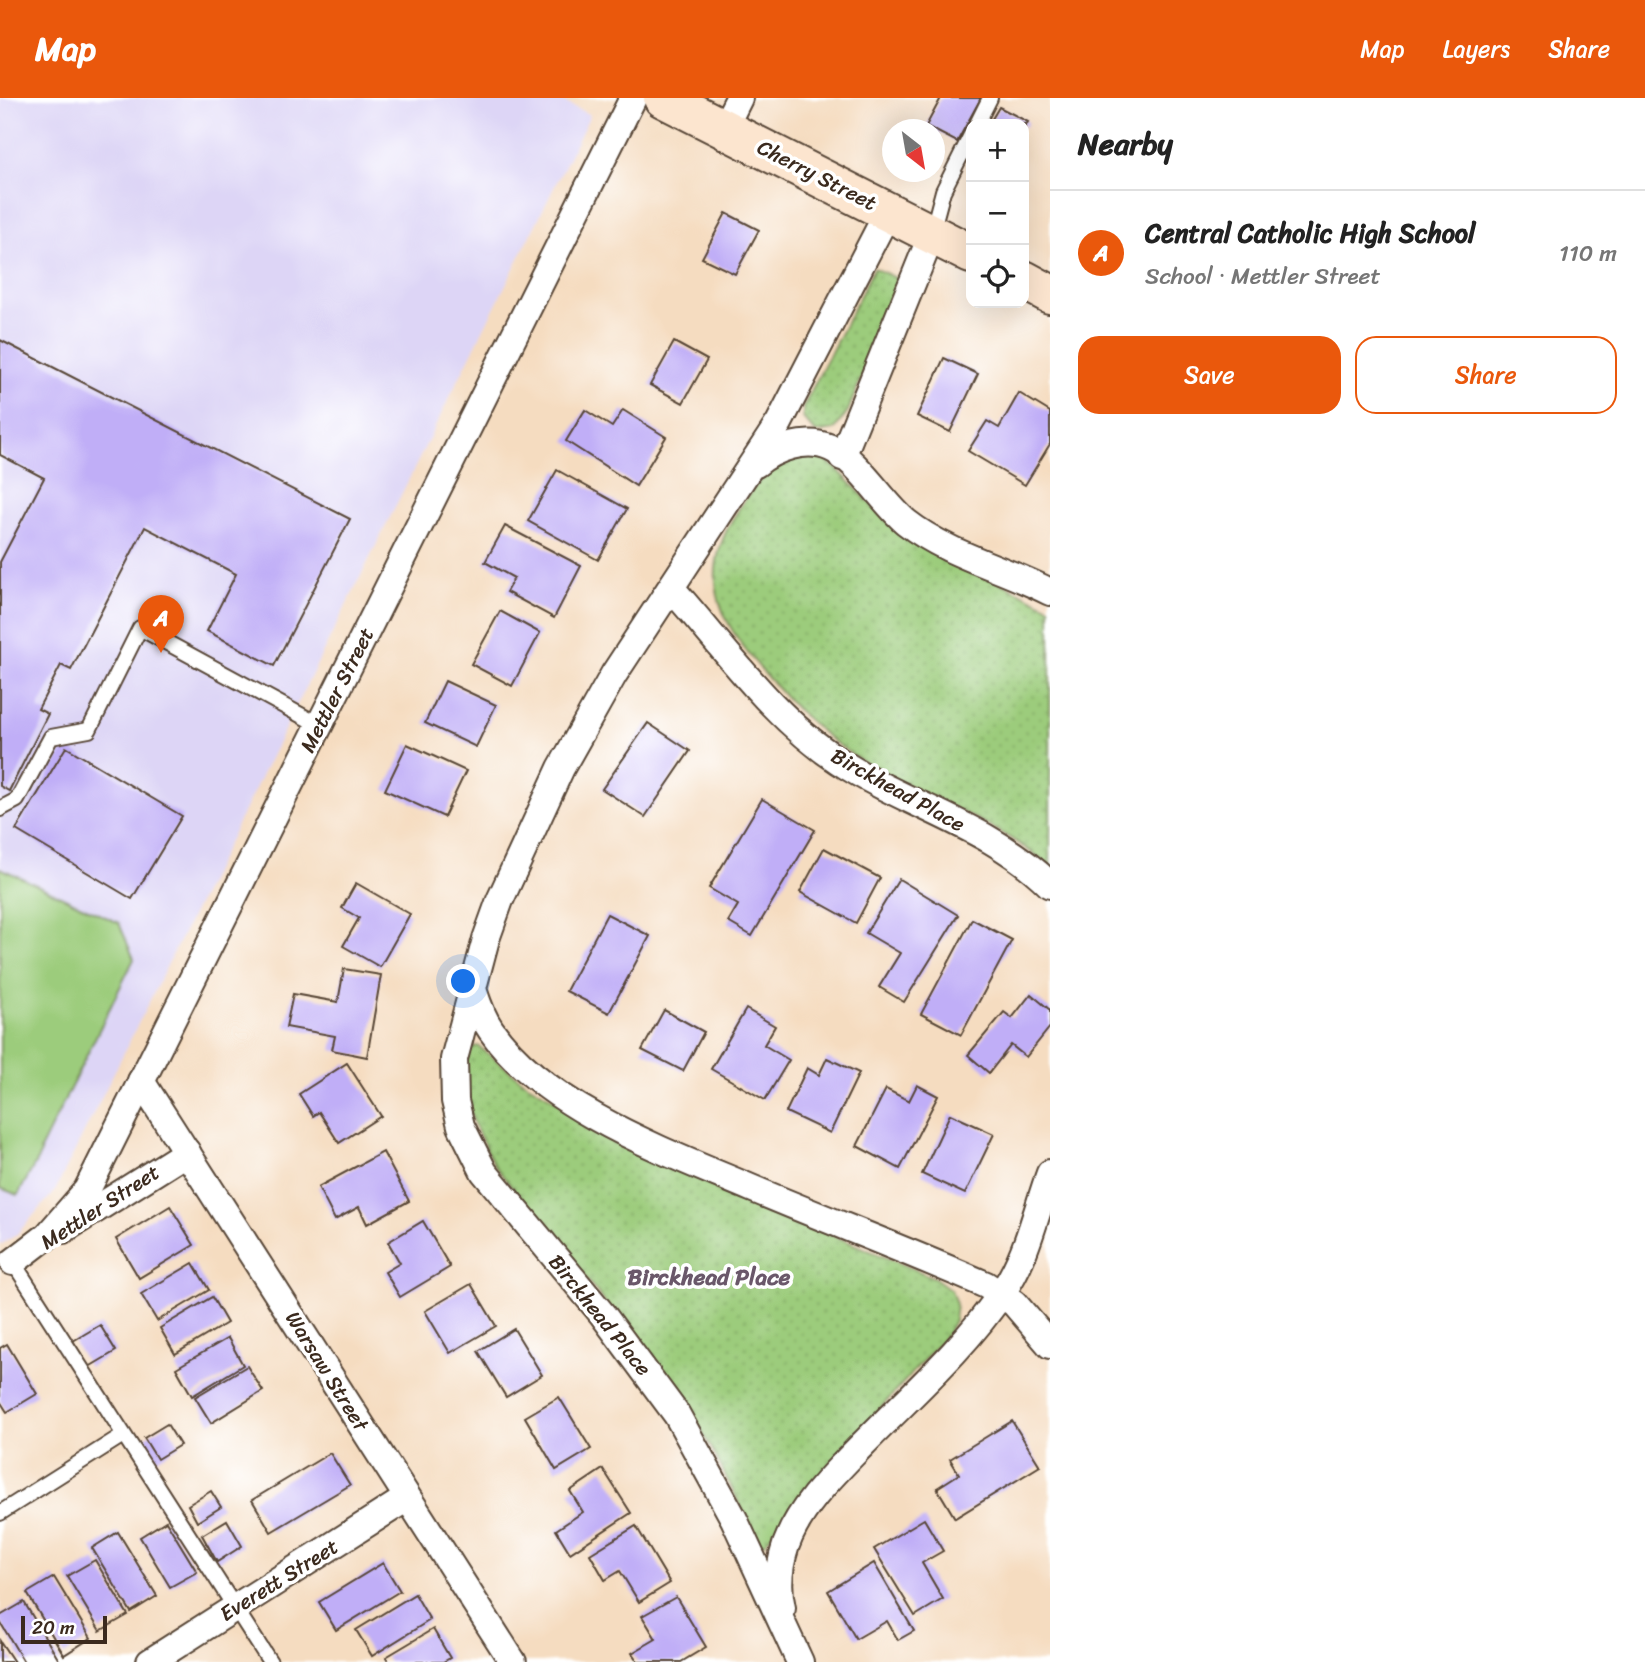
<!DOCTYPE html>
<html lang="en">
<head>
<meta charset="utf-8">
<style>
  body { margin:0; font-family:Sriracha,sans-serif; background:#f6f6f6; color:#222 }
  .controls { position:absolute; right:21px; top:21px; display:grid; overflow:hidden; border-radius:14px; box-shadow:0 7px 28px #0002 }
  .controls button { width:63px; height:63px; display:grid; place-items:center; padding:0; border:0; border-bottom:2px solid #e0e0e0; background:#fff; color:#222; font:35px sans-serif }
  .compass { position:absolute; left:882px; top:21px; width:63px; height:63px; border-radius:50%; background:#fff; box-shadow:0 7px 28px #0002; rotate:149deg }
  .scale { position:absolute; left:21px; bottom:18px; width:86px; box-sizing:border-box; padding-left:7px; border:4px solid #3b2a1e; border-top:0; font-size:19px; line-height:24px; white-space:nowrap; color:#3b2a1e; -webkit-text-stroke:5px #fff; paint-order:stroke }
  .you { position:absolute; left:464px; top:884px; width:24px; height:24px; margin:-18px; border:5px solid #fff; border-radius:50%; background:#1a73e8; box-shadow:0 0 0 10px #1a73e833 }
  .badge { display:grid; place-items:center; width:46px; height:46px; border-radius:50%; background:#ea580c; color:#fff; font-size:23px; font-weight:700 }
  .pin { position:absolute; translate:-50% -58px; filter:drop-shadow(0 2px 4px #0008) }
  .pin::after { content:''; position:absolute; top:37px; width:24px; height:21px; background:inherit; clip-path:polygon(0 0,100% 0,50% 100%) }
  .list { margin:0; padding:0; list-style:none }
  h2 { display:flex; justify-content:space-between; align-items:center; height:91px; margin:0; padding:0 28px; font-size:30px }
  h2 small { font-size:23px; font-weight:400; color:#767676 }
  .list li { display:grid; grid-template-columns:46px 1fr auto; gap:21px; align-items:center; box-sizing:border-box; height:126px; padding:0 28px; border-top:2px solid #e0e0e0 }
  .list b { display:block; font-size:26px; white-space:nowrap }
  .list p { margin:0; font-size:23px; white-space:nowrap; color:#767676 }
  .list em { font-size:23px; font-style:normal; color:#767676 }
  .actions { display:flex; gap:14px; padding:21px 28px }
  .actions a { flex:1; padding:16px 0; border:2px solid #ea580c; border-radius:21px; text-align:center; font-size:24px; color:#ea580c }
  .actions .main { background:#ea580c; color:#fff }
  .icon { flex:none; width:38px; height:38px; fill:none; stroke:currentColor; stroke-width:2; stroke-linecap:round; stroke-linejoin:round }
  .map { position:relative; flex:none; width:1050px; height:1564px; overflow:hidden }
  header { display:flex; align-items:center; gap:42px; box-sizing:border-box; height:98px; padding:0 35px; background:#ea580c; color:#fff }
  header strong { font-size:33px }
  nav { display:flex; gap:38px; margin-inline-start:auto; font-size:24px }
  main { display:flex }
  aside { flex:1; background:#fff }
  .map>svg:first-child { display:block }
</style>
</head>
<body>
<header>
<strong>Map</strong>
<nav><a>Map</a><a>Layers</a><a>Share</a></nav>
</header>
<main>
<div class="map">
<svg width="1050" height="1564" viewBox="0 0 1050 1564">
  <defs>
    <pattern id="green-dots" width="8" height="8" patternUnits="userSpaceOnUse" patternTransform="scale(1.75)"><rect width="8" height="8" fill="#9ccc7b"/><path d="M2 2h.1M6 6h.1" fill="none" stroke="#87af6a" stroke-width="1.8" stroke-linecap="round"/></pattern>
  </defs>
  <rect width="100%" height="100%" fill="#fff"/>
  <filter id="ink" filterUnits="userSpaceOnUse"><feTurbulence type="fractalNoise" baseFrequency=".0143" numOctaves="2"/><feDisplacementMap in="SourceGraphic" scale="14" xChannelSelector="R" yChannelSelector="G"/><feConvolveMatrix kernelMatrix="1 2 1 2 8 2 1 2 1" color-interpolation-filters="sRGB"/></filter>
  <filter id="wash" filterUnits="userSpaceOnUse"><feTurbulence type="fractalNoise" baseFrequency=".00686" numOctaves="4" result="noise"/><feDisplacementMap in="SourceGraphic" scale="28" xChannelSelector="R" yChannelSelector="G"/><feGaussianBlur stdDeviation="1.57" result="paint"/><feColorMatrix in="noise" values="0 0 0 0 0 0 0 0 0 0 0 0 0 0 0 0 0 1.4 0 .05"/><feComposite in="paint" operator="in"/></filter>
  <g filter="url(#wash)">
    <rect width="100%" height="100%" fill="#f5dcc0"/>
    <!-- built -->
    <polygon fill="#ddd5f6" points="0,0 556,0 590,17 55,1093 16,1137 0,1147"/>
    <!-- green -->
    <g fill="url(#green-dots)" stroke="#6c7b4c" stroke-width="2">
      <polygon points="874,170 900,182 848,313 834,332 816,335 803,320 803,309"/>
      <path d="M814 359 826 362 839 373 899 435 1050 509V769C989 716 909 697 844 651 816 632 793 608 770 582 723 528 693 482 737 414 757 382 774 361 814 359Z"/>
      <polygon points="478,948 523,983 669,1069 935,1180 951,1192 956,1206 954,1222 948,1235 798,1402 765,1445 759,1445 711,1349 665,1278 494,1067 473,1024 467,1001 466,963 472,950"/>
    </g>
    <!-- pitch -->
    <polygon fill="#9ccc7b" stroke="#6c7b4c" stroke-width="2" points="0,770 119,825 134,861 40,1052 41,1055 18,1097 0,1090"/>
    <g id="blocks">
      <!-- building -->
      <g fill="#c0aef7">
        <polygon points="941,0 981,0 957,44 926,28"/>
        <polygon points="999,9 1028,24 1024,31 1024,26 989,26"/>
        <polygon points="726,115 759,132 735,176 702,160"/>
        <polygon points="0,242 350,421 274,568 207,533 236,476 145,429 71,572 61,567 38,611 48,616 9,693 0,688 0,464 44,380 0,357"/>
        <polygon points="674,244 707,262 683,305 650,287"/>
        <polygon points="944,260 978,276 950,334 917,318"/>
        <polygon points="1019,295 1050,314 1050,346 1025,387 968,353 987,323 999,330"/>
        <polygon points="585,312 612,329 623,312 666,339 636,388 566,343"/>
        <polygon points="557,372 627,411 598,462 528,423"/>
        <polygon points="505,428 581,468 554,520 506,494 514,480 485,464"/>
        <polygon points="500,513 540,535 512,588 471,566"/>
        <polygon points="445,583 496,607 476,649 425,625"/>
        <polygon points="648,625 690,653 645,719 602,691"/>
        <polygon points="407,646 466,673 444,719 385,692"/>
        <polygon points="66,649 182,718 132,801 16,732"/>
        <polygon points="762,701 815,732 752,838 728,824 738,807 709,790"/>
        <polygon points="824,750 880,780 856,825 800,794"/>
        <polygon points="899,781 958,817 904,904 879,889 900,855 866,835"/>
        <polygon points="356,785 410,816 380,869 343,848 359,820 342,810"/>
        <polygon points="607,816 650,838 609,915 566,893"/>
        <polygon points="972,821 1012,842 961,937 921,916"/>
        <polygon points="344,871 381,877 367,959 332,952 335,938 286,929 293,896 338,904"/>
        <polygon points="1031,896 1050,912 1050,929 1026,959 1011,947 989,975 968,957 1004,914 1012,920"/>
        <polygon points="746,911 775,928 764,947 789,962 765,1002 711,971"/>
        <polygon points="664,912 704,934 683,973 642,952"/>
        <polygon points="827,960 859,975 830,1035 786,1014 807,970 819,977"/>
        <polygon points="347,965 381,1018 339,1045 319,1014 313,1018 299,996"/>
        <polygon points="917,987 938,998 900,1071 857,1048 886,991 909,1003"/>
        <polygon points="950,1016 994,1036 965,1096 922,1076"/>
        <polygon points="383,1054 409,1103 367,1126 359,1109 335,1122 318,1089"/>
        <polygon points="170,1108 194,1147 139,1180 116,1141"/>
        <polygon points="423,1123 450,1169 400,1199 385,1174 400,1165 388,1144"/>
        <polygon points="193,1165 209,1192 157,1223 141,1196"/>
        <polygon points="471,1186 496,1228 450,1255 425,1213"/>
        <polygon points="212,1199 227,1225 175,1256 160,1230"/>
        <polygon points="100,1227 116,1253 89,1269 73,1243"/>
        <polygon points="514,1231 542,1277 506,1299 478,1253"/>
        <polygon points="228,1240 243,1267 192,1298 176,1270"/>
        <polygon points="7,1246 37,1296 7,1314 0,1303 0,1250"/>
        <polygon points="247,1268 263,1293 211,1325 195,1299"/>
        <polygon points="559,1299 591,1351 556,1372 525,1319"/>
        <polygon points="1012,1323 1040,1368 955,1420 937,1390 959,1376 950,1361"/>
        <polygon points="167,1326 180,1347 157,1361 144,1340"/>
        <polygon points="330,1355 350,1387 271,1434 252,1402"/>
        <polygon points="603,1371 631,1415 570,1455 556,1432 583,1414 570,1393"/>
        <polygon points="211,1393 221,1409 197,1424 188,1407"/>
        <polygon points="924,1421 943,1453 922,1465 943,1501 915,1518 874,1451"/>
        <polygon points="227,1422 242,1448 217,1464 202,1437"/>
        <polygon points="166,1423 197,1474 170,1489 140,1439"/>
        <polygon points="636,1428 670,1485 639,1504 620,1473 605,1482 590,1456"/>
        <polygon points="118,1434 157,1498 131,1514 92,1450"/>
        <polygon points="95,1462 128,1517 100,1533 67,1478"/>
        <polygon points="383,1465 400,1493 336,1532 319,1504"/>
        <polygon points="874,1465 914,1533 898,1542 887,1523 856,1541 828,1493"/>
        <polygon points="54,1479 91,1540 64,1557 27,1495"/>
        <polygon points="415,1496 430,1522 372,1558 356,1532"/>
        <polygon points="676,1499 706,1549 681,1564 638,1564 632,1555 656,1541 642,1518"/>
        <polygon points="24,1504 60,1564 24,1564 0,1524 0,1518"/>
        <polygon points="433,1531 450,1560 443,1564 389,1564 386,1559"/>
        <polygon points="0,1543 14,1564 0,1564"/>
      </g>
    </g>
  </g>
  <g filter="url(#ink)">
    <use href="#blocks" fill-opacity="0" stroke="#574536" stroke-width="2"/>
    <g fill="none" stroke-linecap="round" stroke-linejoin="round">
      <!-- lane casing -->
      <g stroke="#574536" stroke-width="18">
        <g id="lane">
          <polyline points="977,26 990,0"/>
          <polyline points="932,134 943,93 971,37"/>
          <polyline points="0,711 17,702 51,639 89,632 140,530 319,627"/>
          <polyline points="13,1164 270,1564"/>
          <polyline points="0,1415 123,1337"/>
        </g>
      </g>
      <!-- street casing -->
      <g stroke="#574536" stroke-width="30">
        <g id="street">
          <polyline points="724,30 739,0"/>
          <polyline points="842,359 932,136"/>
          <path d="M756 366C775 350 806 339 831 350 858 362 882 404 906 424 948 457 1004 470 1050 494"/>
          <path d="M672 491C724 549 773 620 839 663 907 708 991 728 1050 787"/>
          <path d="M472 888C477 903 481 918 491 932 545 1010 666 1054 751 1090 829 1123 909 1153 986 1187L1014 1205 1050 1247"/>
          <polyline points="141,983 513,1564"/>
          <polyline points="63,1132 187,1054"/>
          <polyline points="13,1164 47,1138 87,1092 633,0"/>
          <path d="M782 1510C777 1489 779 1468 786 1447 800 1408 835 1375 863 1346 911 1297 965 1250 1003 1193 1027 1159 1036 1113 1050 1075"/>
          <polyline points="150,1564 407,1400"/>
          <polyline points="800,1564 734,1421 677,1317 603,1217 484,1074 461,1028 455,1003 454,961 486,841 500,802 561,670 614,576 779,325 888,114"/>
        </g>
      </g>
      <!-- secondary casing -->
      <g stroke="#574536" stroke-width="42">
        <g id="secondary">
          <polyline points="663,0 971,156"/>
          <polyline points="1024,182 1050,196"/>
        </g>
      </g>
      <!-- lane -->
      <use href="#lane" stroke="#fff" stroke-width="14"/>
      <!-- street -->
      <use href="#street" stroke="#fff" stroke-width="26"/>
      <!-- secondary -->
      <use href="#secondary" stroke="#fce5cf" stroke-width="38"/>
    </g>
  </g>
  <g text-anchor="middle" dominant-baseline="central" stroke-width="7" stroke-linejoin="round" paint-order="stroke">
    <!-- street labels -->
    <g font-size="21" fill="#3b2a1e" stroke="#fff">
      <text transform="translate(817 77) rotate(27)">Cherry Street</text>
      <text transform="translate(337 592) rotate(-63)">Mettler Street</text>
      <text transform="translate(898 692) rotate(29)">Birckhead Place</text>
      <text transform="translate(100 1109) rotate(-33)">Mettler Street</text>
      <text transform="translate(600 1217) rotate(51)">Birckhead Place</text>
      <text transform="translate(327 1273) rotate(58)">Warsaw Street</text>
      <text transform="translate(279 1482) rotate(-32)">Everett Street</text>
    </g>
    <!-- neighbourhood labels -->
    <g font-size="23" font-weight="bold" fill="#6a586a" stroke="#fff">
      <text x="709" y="1179">Birckhead Place</text>
    </g>
  </g>
</svg>
<div class="controls">
<button>+</button>
<button>−</button>
<button><svg class="icon" aria-label="locate" viewBox="0 0 24 24"><circle cx="12" cy="12" r="6"/><path d="M12 2v4M12 18v4M2 12h4M18 12h4"/></svg></button>
</div>
<svg class="compass" viewBox="-18 -18 36 36"><path d="M0-13l5 13h-10z" fill="#e53935"/><path d="M0 13l5-13h-10z" fill="#767676"/></svg>
<div class="scale">20 m</div>
<div class="you"></div>
<div class="pin badge" style="left:161px;top:555px">A</div>
</div>
<aside>
<h2>Nearby<small></small></h2>
<ul class="list">
<li><span class="badge">A</span><div><b>Central Catholic High School</b><p>School · Mettler Street</p></div><em>110 m</em></li>
</ul>
<div class="actions"><a class="main">Save</a><a>Share</a></div>
</aside>
</main>
</body>
</html>
